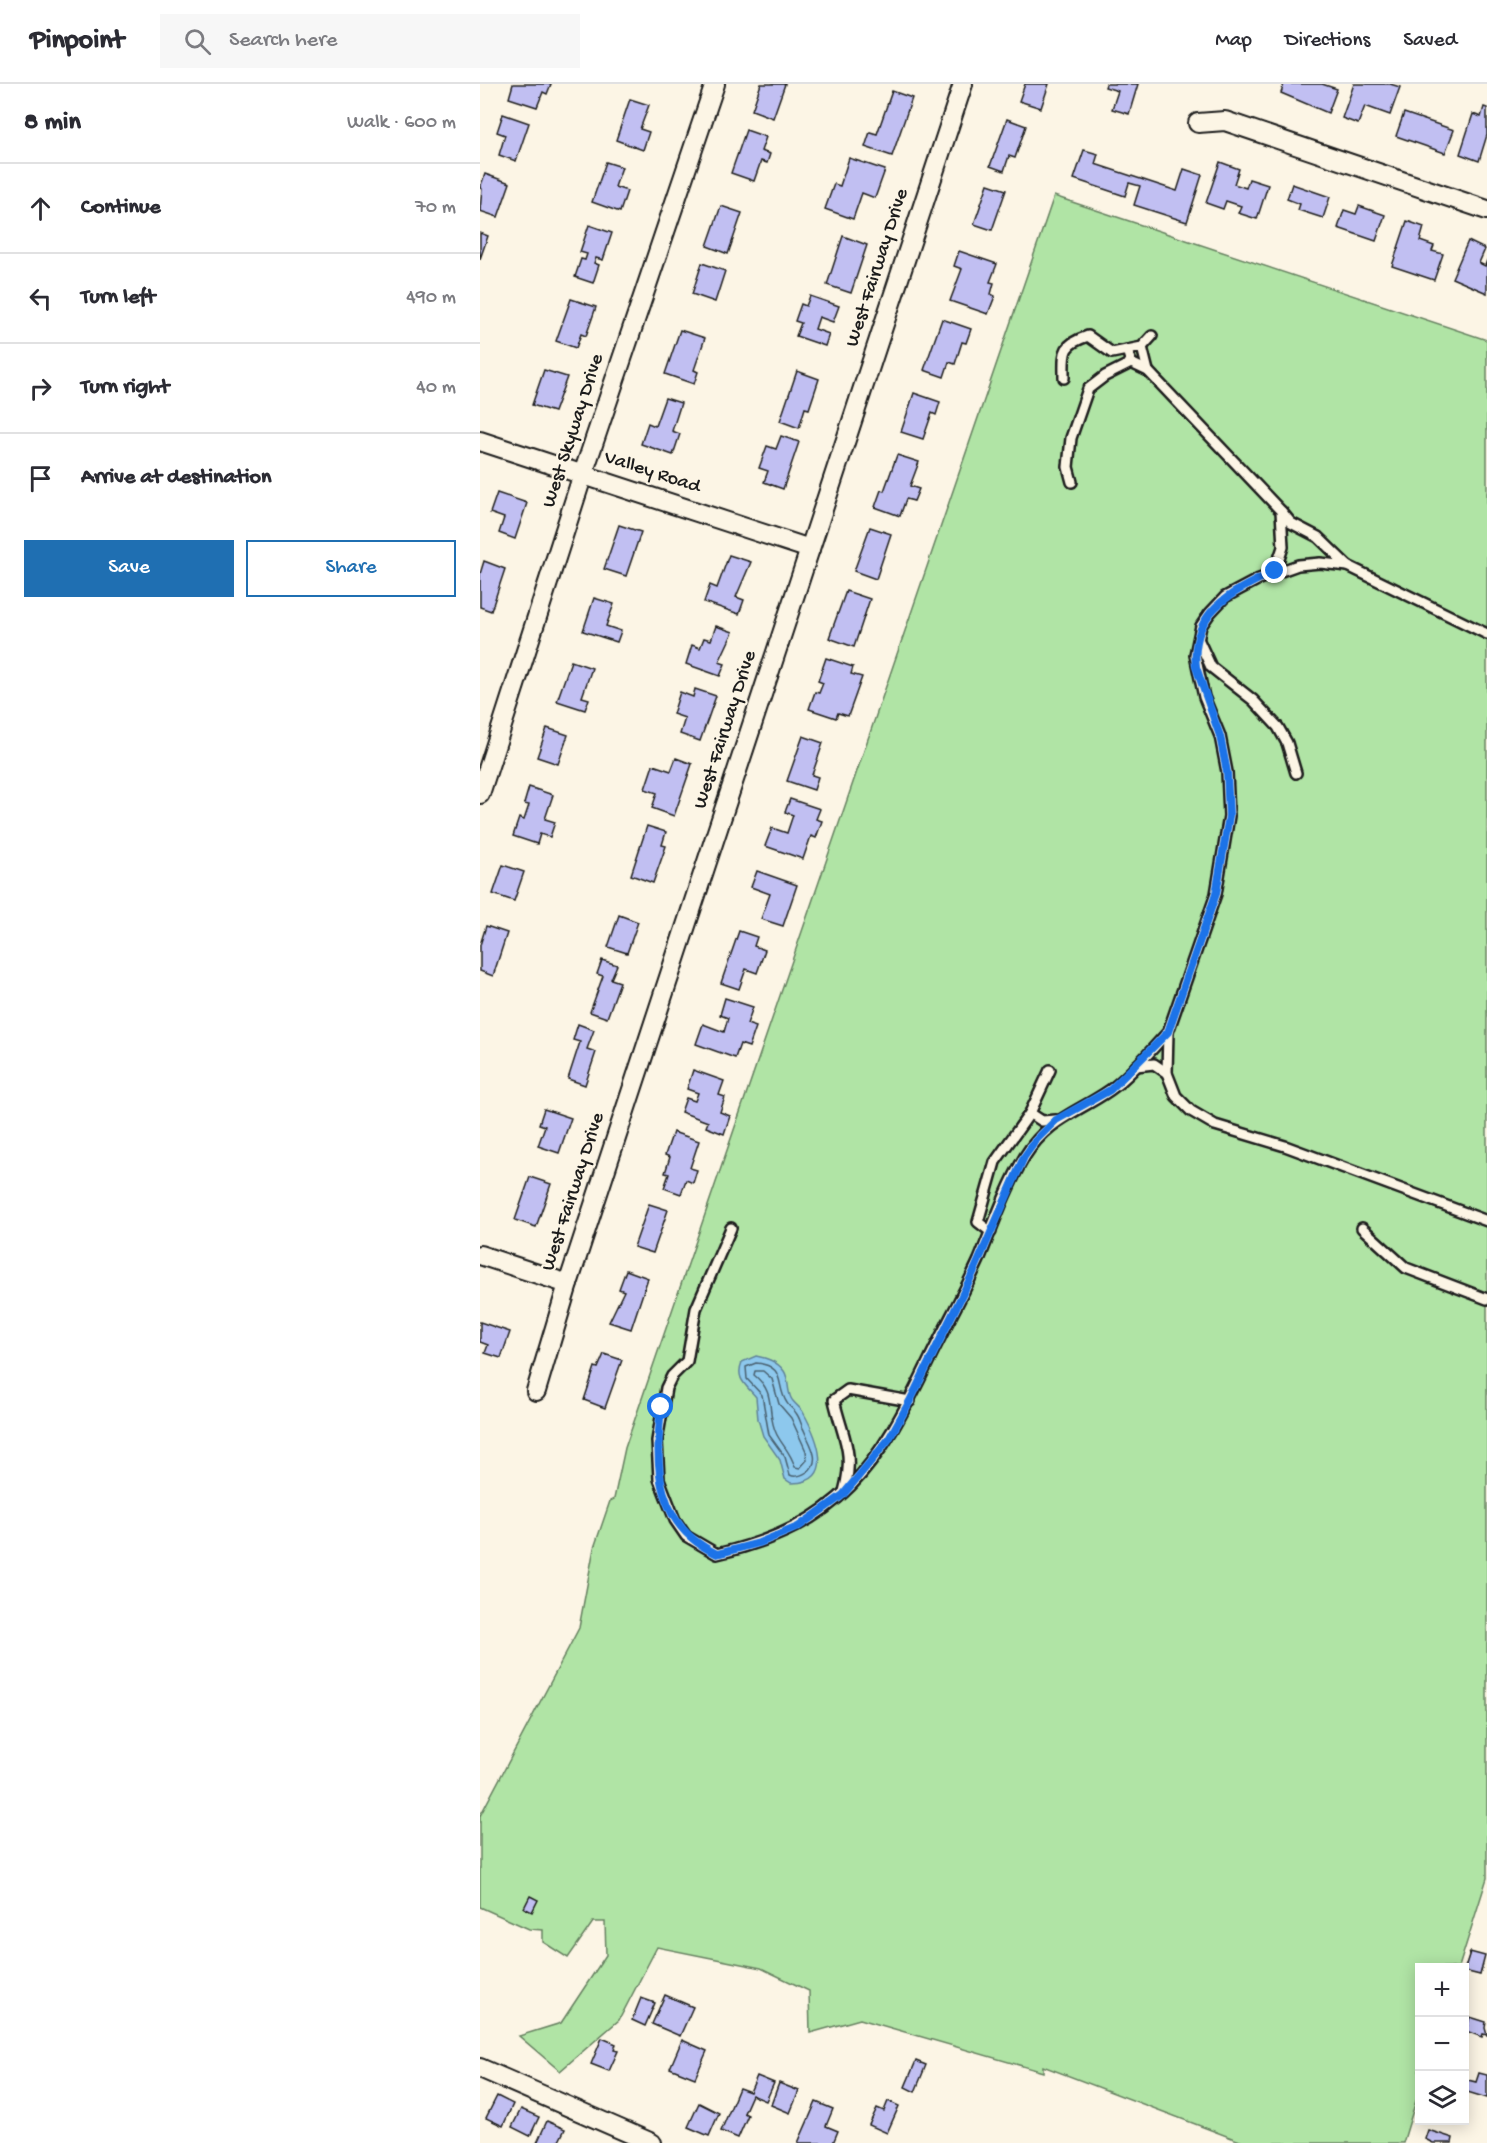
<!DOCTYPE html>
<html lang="en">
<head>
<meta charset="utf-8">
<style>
  body { margin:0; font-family:"Gochi Hand",sans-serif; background:#f7f7f7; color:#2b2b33 }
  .controls { position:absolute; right:18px; bottom:18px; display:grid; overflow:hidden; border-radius:0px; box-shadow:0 3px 15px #0003 }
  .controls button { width:54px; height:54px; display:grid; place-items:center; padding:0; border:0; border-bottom:2px solid #e1e1e2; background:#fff; color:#2b2b33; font:30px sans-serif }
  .stop { position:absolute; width:18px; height:18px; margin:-14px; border:4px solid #1a73e8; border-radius:50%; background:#fff }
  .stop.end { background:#1a73e8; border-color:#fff; box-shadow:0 2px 6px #0008 }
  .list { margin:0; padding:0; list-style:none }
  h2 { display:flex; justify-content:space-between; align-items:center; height:78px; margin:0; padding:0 24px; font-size:26px }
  h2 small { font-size:20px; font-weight:400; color:#7c7c81 }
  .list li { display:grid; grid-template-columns:39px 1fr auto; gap:18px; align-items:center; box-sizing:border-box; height:90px; padding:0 24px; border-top:2px solid #e1e1e2 }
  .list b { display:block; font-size:22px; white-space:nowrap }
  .list em { font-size:20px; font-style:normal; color:#7c7c81 }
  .actions { display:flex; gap:12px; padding:18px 24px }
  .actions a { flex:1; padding:14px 0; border:2px solid #1f6fb2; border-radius:0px; text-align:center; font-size:21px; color:#1f6fb2 }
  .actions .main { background:#1f6fb2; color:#fff }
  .icon { flex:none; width:33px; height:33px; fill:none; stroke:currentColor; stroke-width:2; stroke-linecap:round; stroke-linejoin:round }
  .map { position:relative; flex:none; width:1007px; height:2059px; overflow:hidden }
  header { display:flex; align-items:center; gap:36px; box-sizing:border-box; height:84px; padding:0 30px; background:#fff; border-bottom:2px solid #e1e1e2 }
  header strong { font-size:28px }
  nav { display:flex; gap:33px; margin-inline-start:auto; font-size:21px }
  .search { width:420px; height:54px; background:#f7f7f7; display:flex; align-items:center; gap:15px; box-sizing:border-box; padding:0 21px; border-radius:0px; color:#7c7c81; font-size:22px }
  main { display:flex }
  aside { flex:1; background:#fff }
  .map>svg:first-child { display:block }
</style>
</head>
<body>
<header>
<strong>Pinpoint</strong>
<div class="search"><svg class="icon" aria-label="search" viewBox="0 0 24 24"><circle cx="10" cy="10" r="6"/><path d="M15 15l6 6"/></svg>Search here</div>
<nav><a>Map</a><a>Directions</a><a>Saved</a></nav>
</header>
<main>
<aside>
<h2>8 min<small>Walk · 600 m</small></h2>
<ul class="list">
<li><svg class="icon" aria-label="ahead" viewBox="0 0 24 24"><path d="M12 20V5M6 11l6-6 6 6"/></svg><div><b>Continue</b></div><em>70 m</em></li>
<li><svg class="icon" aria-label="left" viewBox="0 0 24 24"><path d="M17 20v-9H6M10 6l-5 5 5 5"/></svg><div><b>Turn left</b></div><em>490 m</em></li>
<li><svg class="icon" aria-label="right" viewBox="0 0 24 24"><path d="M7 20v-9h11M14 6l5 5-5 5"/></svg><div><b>Turn right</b></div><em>40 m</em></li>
<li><svg class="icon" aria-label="arrive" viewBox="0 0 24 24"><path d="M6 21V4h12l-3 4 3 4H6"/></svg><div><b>Arrive at destination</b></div></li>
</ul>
<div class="actions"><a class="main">Save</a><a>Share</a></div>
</aside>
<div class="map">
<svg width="1007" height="2059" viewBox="0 0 1007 2059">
  <rect width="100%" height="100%" fill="#fcf5e5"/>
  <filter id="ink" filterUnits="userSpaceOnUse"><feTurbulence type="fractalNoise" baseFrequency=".0167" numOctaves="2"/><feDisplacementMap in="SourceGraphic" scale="12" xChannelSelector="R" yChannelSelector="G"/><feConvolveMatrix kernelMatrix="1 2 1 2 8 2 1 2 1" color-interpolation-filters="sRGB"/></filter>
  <g filter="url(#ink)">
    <!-- green -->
    <polygon fill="#b0e4a5" stroke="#668060" stroke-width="1.5" points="574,112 1007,256 1007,1794 979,1883 940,1884 939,2007 923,2059 765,2059 563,1982 563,1988 380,1935 330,1949 329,1907 281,1884 177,1863 139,1936 80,1987 39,1952 81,1939 126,1871 125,1838 113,1838 88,1874 63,1858 63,1846 49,1845 0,1823 0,1732 99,1544 114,1464 130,1417 134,1415 145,1364"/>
    <!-- water -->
    <path fill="#8dc8ed" stroke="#608399" stroke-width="1.5" d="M276 1272C286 1274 297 1277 304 1287 309 1294 307 1306 311 1314 313 1319 320 1323 323 1328 336 1351 358 1400 311 1399L305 1395 300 1376 283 1352 278 1335 276 1313C266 1301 255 1295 262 1278Z"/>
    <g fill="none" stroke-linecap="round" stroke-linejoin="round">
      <!-- shore -->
      <g stroke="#496170" stroke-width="1.5">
        <path d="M276 1279C307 1282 295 1301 307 1319 309 1323 314 1325 316 1329 320 1334 321 1341 324 1346 329 1359 343 1377 327 1388 321 1392 316 1394 310 1391L305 1373 289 1351 282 1311 267 1295 266 1283Z"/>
        <path d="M275 1287H283L292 1295 299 1320 311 1334 326 1367 327 1376 320 1384 315 1383C310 1367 304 1364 297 1351 285 1328 298 1310 274 1291Z"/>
      </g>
    </g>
    <!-- building -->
    <g fill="#c1bff2" stroke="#1c1c1c" stroke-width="1.5">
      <polygon points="33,0 71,0 67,10 63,8 57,23 29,14"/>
      <polygon points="281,0 305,0 293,34 272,26"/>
      <polygon points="545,0 569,0 561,24 539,17"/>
      <polygon points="626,0 658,0 649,30 632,25 638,7 625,3"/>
      <polygon points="804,0 842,0 857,5 848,29 801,9"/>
      <polygon points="874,0 910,0 920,3 910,31 885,22 878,40 862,34"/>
      <polygon points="412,7 432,14 412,72 385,63 390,48 397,50"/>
      <polygon points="150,15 169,21 160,45 169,48 163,66 136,56"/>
      <polygon points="1004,23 1007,24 1007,51 999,77 980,70 993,30 1001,33"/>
      <polygon points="924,29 974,46 965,69 916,52"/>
      <polygon points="23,30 49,39 36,77 19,71 25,51 17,48"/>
      <polygon points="527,35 546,42 535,74 529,72 524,87 510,82"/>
      <polygon points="266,46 286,53 281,67 290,70 287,79 281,77 274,97 251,89"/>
      <polygon points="604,66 618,70 615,80 697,107 704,85 722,91 707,138 654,121 660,102 649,99 645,112 594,95"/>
      <polygon points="369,74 405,86 395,114 382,109 373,135 345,125 354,100 360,102"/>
      <polygon points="126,78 142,83 135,103 147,107 140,128 112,118"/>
      <polygon points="740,78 759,85 754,100 766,104 769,95 788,101 777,135 758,129 761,122 746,117 743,125 726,119"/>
      <polygon points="5,90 30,99 18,133 0,127 2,105 0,104"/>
      <polygon points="508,100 526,106 512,146 494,140"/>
      <polygon points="812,100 850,113 843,134 818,126 820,120 807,115"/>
      <polygon points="241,122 262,129 248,170 227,162"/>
      <polygon points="879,122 905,131 896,157 858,144 864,126 876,130"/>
      <polygon points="927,137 944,143 940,157 954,162 952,167 963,170 954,196 912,182"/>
      <polygon points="109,141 132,149 123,176 116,174 114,179 119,181 113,199 95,193 101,175 105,176 107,170 100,168"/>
      <polygon points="0,149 8,152 0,175"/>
      <polygon points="363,152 387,161 371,209 347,201"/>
      <polygon points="988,157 1005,165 999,179 1005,182 1007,176 1007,209 972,194"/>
      <polygon points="479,167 517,180 510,198 514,199 511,210 515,212 508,230 470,217 482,185 474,182"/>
      <polygon points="222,179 245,187 235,218 212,210"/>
      <polygon points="330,212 359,222 353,238 339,233 335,245 349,250 345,262 316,252 321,239 315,237 321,220 326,222"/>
      <polygon points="91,215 116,223 106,252 101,250 96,264 76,257"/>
      <polygon points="462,235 491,245 486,259 482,258 475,280 469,278 464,293 444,286"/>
      <polygon points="200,246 225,254 214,286 218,288 214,300 185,290"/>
      <polygon points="64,286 87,293 74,328 52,321"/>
      <polygon points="317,287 339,295 329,325 325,324 319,344 300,337"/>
      <polygon points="434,309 460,318 456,331 452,329 443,355 421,348"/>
      <polygon points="185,314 201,319 192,347 200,350 193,371 161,360 168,339 175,342"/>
      <polygon points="301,352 319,358 303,405 284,398 288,387 279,384 287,362 296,365"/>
      <polygon points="417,371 439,378 430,402 439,405 434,417 426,415 420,432 395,423 401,406 404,407"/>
      <polygon points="17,409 47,419 35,455 19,449 24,434 10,429"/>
      <polygon points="139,441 161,448 146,492 124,485"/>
      <polygon points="390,443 411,450 396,495 374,487"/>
      <polygon points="249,471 271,478 256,513 264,516 259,530 224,518 230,501 237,504"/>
      <polygon points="4,477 25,485 11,527 0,523 0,490"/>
      <polygon points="366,507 390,515 374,563 349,554"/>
      <polygon points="114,514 134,520 126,542 141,547 137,558 103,547"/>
      <polygon points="236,542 253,548 239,578 245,580 240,592 206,580 212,561 220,564 224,554 231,556"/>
      <polygon points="346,574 373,583 371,590 382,593 368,632 358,629 356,634 329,625 335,608 339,609 343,599 338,597"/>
      <polygon points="91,577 112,584 102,613 109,615 105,626 77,617"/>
      <polygon points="215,605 236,612 220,657 200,650 205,634 193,630 200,608 213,613"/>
      <polygon points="67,644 88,651 78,680 57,673"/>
      <polygon points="323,652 343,659 332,691 338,693 334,706 307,697"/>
      <polygon points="196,674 212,680 194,732 172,724 177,709 165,705 173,681 191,687"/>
      <polygon points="49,703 73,711 65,735 75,738 70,753 60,750 57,760 33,752 39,734 44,736 49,721 44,720"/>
      <polygon points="310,715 340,725 336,735 342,737 336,754 331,752 323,775 285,762 292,744 307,749 313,731 305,728"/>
      <polygon points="167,742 186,748 182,761 186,762 173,799 151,791"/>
      <polygon points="23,781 44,788 34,817 13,810"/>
      <polygon points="277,787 317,801 303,842 281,835 290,810 271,803"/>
      <polygon points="139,831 158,838 147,869 128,863"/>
      <polygon points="6,842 27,849 13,892 0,887 0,861"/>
      <polygon points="259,847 277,853 274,862 285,866 277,889 266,885 259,905 241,899"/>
      <polygon points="122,876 137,881 131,895 140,898 127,934 110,928 123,892 117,890"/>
      <polygon points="245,914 273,923 267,940 276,943 269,963 260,960 255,974 216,960 223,940 244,948 248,934 240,931"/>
      <polygon points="98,940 114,946 107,965 116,968 105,1001 88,995 100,958 93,956"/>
      <polygon points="213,986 244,997 239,1011 245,1013 240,1028 250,1032 244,1050 226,1043 228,1038 201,1028 206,1014 215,1017 218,1009 207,1005"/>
      <polygon points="64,1025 91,1034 79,1069 58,1062 65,1042 59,1040"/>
      <polygon points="193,1048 219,1057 210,1084 217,1086 213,1099 206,1096 201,1110 184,1104 189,1090 185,1089 190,1073 185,1071"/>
      <polygon points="50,1093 71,1100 56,1143 35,1136"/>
      <polygon points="169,1120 188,1126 173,1169 154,1163"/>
      <polygon points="146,1186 168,1194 151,1245 129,1238 144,1207 139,1205"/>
      <polygon points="0,1238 30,1248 21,1274 5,1269 8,1261 0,1258"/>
      <polygon points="124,1270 142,1276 125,1324 104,1316 115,1283 118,1284"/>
      <polygon points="50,1812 58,1816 52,1828 44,1824"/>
      <polygon points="990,1868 1005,1872 1000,1891 984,1887"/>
      <polygon points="185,1911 213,1923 200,1952 172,1940"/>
      <polygon points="161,1914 175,1919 165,1942 152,1936"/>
      <polygon points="990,1933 1006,1938 1005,1944 1007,1951 1003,1950 1002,1953 986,1947"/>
      <polygon points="122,1954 136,1960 134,1966 138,1967 129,1987 111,1980"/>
      <polygon points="202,1956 227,1967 215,1994 190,1984"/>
      <polygon points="436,1977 446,1981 435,2008 425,2003"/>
      <polygon points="999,1989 1007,1991 1007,2014 984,2007 984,1995 996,1998"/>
      <polygon points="277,1992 294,1999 286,2017 272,2011 264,2029 268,2031 258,2054 241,2047 259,2004 270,2008"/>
      <polygon points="299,1999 319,2007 310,2029 291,2021"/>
      <polygon points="17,2012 33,2020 23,2042 6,2034"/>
      <polygon points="408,2017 419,2022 407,2049 389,2041 397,2024 404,2027"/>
      <polygon points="336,2018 353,2025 346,2042 358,2047 353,2059 318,2059"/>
      <polygon points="219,2019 239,2029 229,2052 208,2043"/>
      <polygon points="41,2025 59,2033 50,2052 32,2043"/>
      <polygon points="67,2037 85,2045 78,2059 57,2059"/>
      <polygon points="948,2046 973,2054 972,2059 953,2059 945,2055"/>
    </g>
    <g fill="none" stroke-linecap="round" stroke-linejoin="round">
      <!-- lane casing -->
      <g stroke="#1c1c1c" stroke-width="14">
        <g id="lane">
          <polyline points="662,263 668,287"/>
          <polyline points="647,266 662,263 672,252"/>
          <path d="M584 294C584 268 581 261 608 252L632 269 647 266 651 279 668 287 801 427 803 463 795 487"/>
          <polyline points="592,398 588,383 591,354 608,305 625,292 651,279"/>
          <polyline points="802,428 811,439 838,453 868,482"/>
          <polyline points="1007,550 868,482 840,479 818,481 779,495 745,513 730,529 721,542 715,571 724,613 740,652 747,688 749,732 736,810 688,948 687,989 696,1012 711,1027 735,1041 805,1062 1007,1137"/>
          <polyline points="719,557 731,583 773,616 798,643 807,659 816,689"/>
          <polyline points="656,982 674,980 687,989"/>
          <polyline points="550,1029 562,1037 576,1036"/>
          <path d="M251 1144 216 1225 207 1277 192 1292 186 1304 177 1357 179 1395 195 1436 206 1452 237 1470C361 1441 398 1383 450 1274 466 1241 484 1209 499 1176 513 1142 526 1104 545 1072 568 1035 597 1029 630 1006 651 991 670 967 688 948"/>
          <polyline points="882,1144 926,1184 1007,1215"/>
          <polyline points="511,1148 498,1138 515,1078 550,1029 570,986"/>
          <path d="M364 1408C375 1367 363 1355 354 1316L368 1306 430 1317"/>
        </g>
      </g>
      <!-- street casing -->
      <g stroke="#1c1c1c" stroke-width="22">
        <g id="street">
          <polyline points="718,39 745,37 1007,126"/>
          <polyline points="0,357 330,465"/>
          <polyline points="0,710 103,390 235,0"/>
          <polyline points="0,1171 88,1200"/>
          <polyline points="56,1307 88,1200 483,0"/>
          <polyline points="0,1984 172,2059"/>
        </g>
      </g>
      <!-- lane -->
      <use href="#lane" stroke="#fcf5e5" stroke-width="9"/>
      <!-- street -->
      <use href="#street" stroke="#fcf5e5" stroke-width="18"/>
    </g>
  </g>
  <g fill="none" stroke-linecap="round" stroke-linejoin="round" filter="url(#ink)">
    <!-- route -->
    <path stroke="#1a73e8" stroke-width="8" d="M181 1323C175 1383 175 1441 237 1470L279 1459 318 1443 363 1411 409 1355 430 1317 495 1185 544 1073 557 1055 576 1036 630 1006 688 948 736 810 749 732 747 688 740 652 716 583C710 527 752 508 795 487"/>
  </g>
  <g text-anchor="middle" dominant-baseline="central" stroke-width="4.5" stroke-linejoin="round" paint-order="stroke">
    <!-- street labels -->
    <g font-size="20" fill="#1c1c1c" stroke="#fcf5e5">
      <text transform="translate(398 184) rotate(-72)">West Fairway Drive</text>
      <text transform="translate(94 347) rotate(-72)">West Skyway Drive</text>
      <text transform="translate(172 389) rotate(18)">Valley Road</text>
      <text transform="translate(246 646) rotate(-72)">West Fairway Drive</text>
      <text transform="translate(94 1108) rotate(-72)">West Fairway Drive</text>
    </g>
  </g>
</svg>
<div class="controls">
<button>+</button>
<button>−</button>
<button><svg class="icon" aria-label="layers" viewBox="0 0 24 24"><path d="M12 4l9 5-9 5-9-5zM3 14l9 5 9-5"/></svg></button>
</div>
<div class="stop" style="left:181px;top:1323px"></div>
<div class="stop end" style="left:795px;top:487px"></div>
</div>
</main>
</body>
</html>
